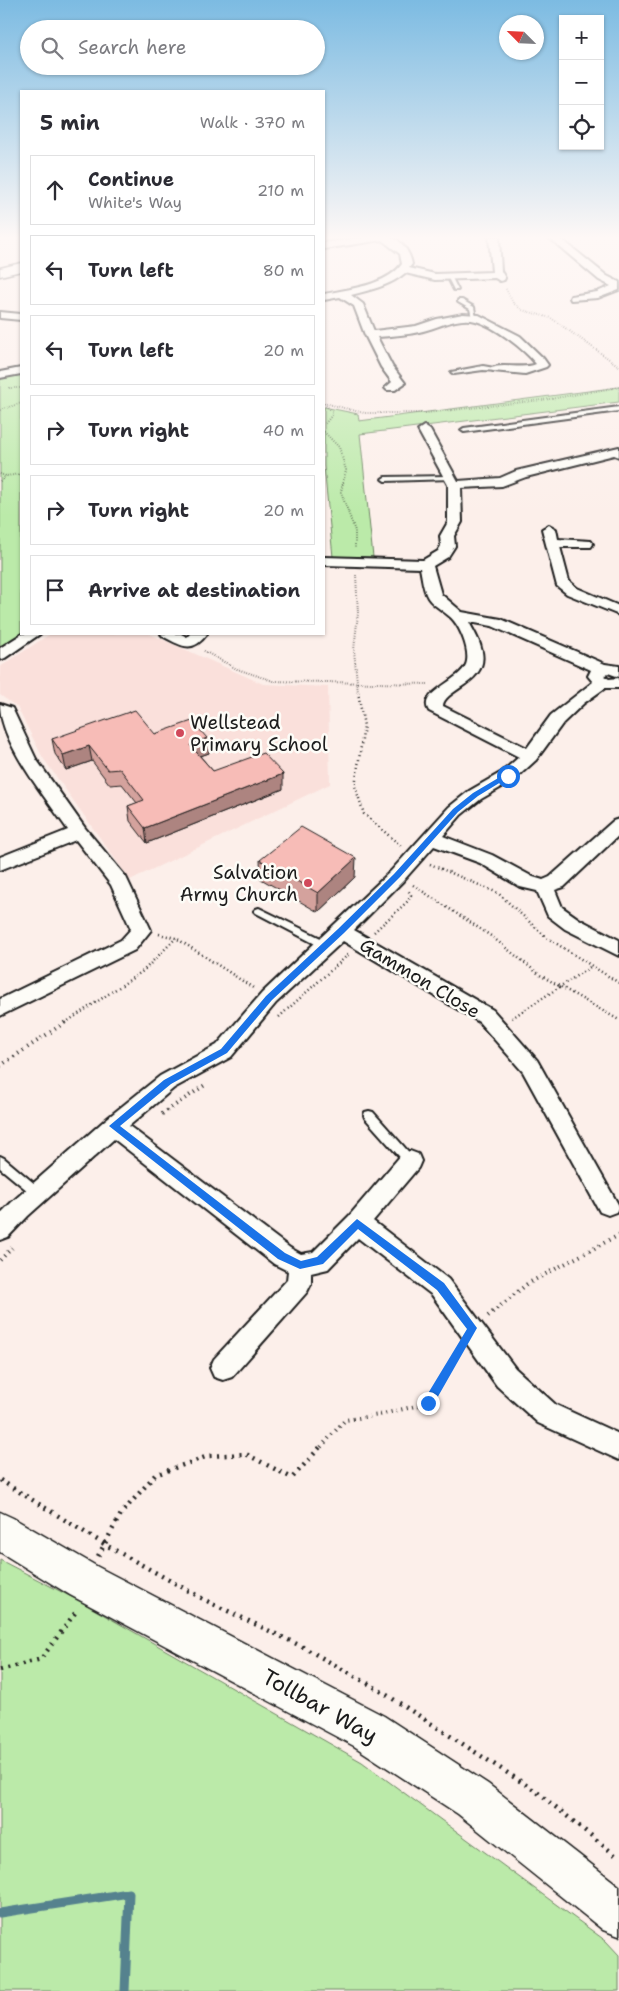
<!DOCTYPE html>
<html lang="en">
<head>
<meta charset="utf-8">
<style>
  body { margin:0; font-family:"Shantell Sans",sans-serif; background:#f2f2f3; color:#2b2b33 }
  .controls { position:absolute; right:15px; top:15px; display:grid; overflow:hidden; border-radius:0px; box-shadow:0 1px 4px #0004 }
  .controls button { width:45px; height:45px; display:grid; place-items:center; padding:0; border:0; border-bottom:1px solid #e1e1e2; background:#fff; color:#2b2b33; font:25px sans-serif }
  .compass { position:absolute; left:499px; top:15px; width:45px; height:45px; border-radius:50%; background:#fff; box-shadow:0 1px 4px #0004; rotate:294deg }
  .stop { position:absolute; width:15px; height:15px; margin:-11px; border:4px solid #1a73e8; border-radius:50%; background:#fff }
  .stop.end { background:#1a73e8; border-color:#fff; box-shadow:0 1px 5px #0008 }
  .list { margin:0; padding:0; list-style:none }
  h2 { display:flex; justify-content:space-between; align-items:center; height:65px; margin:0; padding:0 20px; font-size:21px }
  h2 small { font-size:16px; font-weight:400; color:#7c7c81 }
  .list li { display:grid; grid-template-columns:32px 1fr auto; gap:15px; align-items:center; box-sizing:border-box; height:70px; margin:0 10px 10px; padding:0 10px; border:1px solid #e1e1e2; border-radius:0px }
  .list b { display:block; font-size:19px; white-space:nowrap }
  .list p { margin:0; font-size:16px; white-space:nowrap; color:#7c7c81 }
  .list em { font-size:16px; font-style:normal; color:#7c7c81 }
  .icon { flex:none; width:28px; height:28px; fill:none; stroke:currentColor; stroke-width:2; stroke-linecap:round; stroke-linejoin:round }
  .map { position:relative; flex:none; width:619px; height:1991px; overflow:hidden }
  .search { position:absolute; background:#fff; box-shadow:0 1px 4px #0004; left:20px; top:20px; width:305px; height:55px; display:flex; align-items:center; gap:12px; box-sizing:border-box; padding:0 18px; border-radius:28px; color:#7c7c81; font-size:19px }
  .panel { position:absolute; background:#fff; box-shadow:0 1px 4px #0004; left:20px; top:90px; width:305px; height:545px; border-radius:0px }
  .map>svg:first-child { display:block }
</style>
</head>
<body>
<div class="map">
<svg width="619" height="1991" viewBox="0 0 619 1991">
  <rect width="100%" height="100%" fill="#fcefea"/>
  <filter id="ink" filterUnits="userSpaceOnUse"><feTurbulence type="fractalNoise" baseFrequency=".02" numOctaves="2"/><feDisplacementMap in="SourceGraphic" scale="10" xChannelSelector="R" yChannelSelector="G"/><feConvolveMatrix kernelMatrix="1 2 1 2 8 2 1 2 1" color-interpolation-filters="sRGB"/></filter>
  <g filter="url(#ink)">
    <!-- built -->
    <polygon fill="#fae0db" points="50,634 150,634 263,684 328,687 330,784 130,880 43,758 17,707 0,695 0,667"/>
    <!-- green -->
    <g fill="#bbeaa9" stroke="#6c8362">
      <polygon points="21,372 21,634 23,634 0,650 0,377"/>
      <polygon points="619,387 619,402 360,434 373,557 333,557 324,466 324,407 358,414 359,421"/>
      <polygon points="0,1560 83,1603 362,1762 606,1941 619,1955 619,1991 0,1991"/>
    </g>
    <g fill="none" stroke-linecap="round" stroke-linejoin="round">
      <!-- stream -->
      <polyline stroke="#55828e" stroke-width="9" points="0,1913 129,1893 125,1991"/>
      <!-- lane casing -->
      <g stroke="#1c1c1c" stroke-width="4">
        <g id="lane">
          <polygon points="447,276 451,276 458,290 454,290"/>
          <polygon points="458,300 462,300 474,307 476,318 472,318 470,309 458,302"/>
          <polygon points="483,366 500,369 497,371 483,370 454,374 451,372"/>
          <polygon points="619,407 619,411 464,432 461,430 464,428"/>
          <polygon points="450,476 452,477 452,479 385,481 382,479 385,477"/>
          <polygon points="259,908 329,942 331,945 329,948 323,948 256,913 254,911 256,909"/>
          <polygon points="369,1111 373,1112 414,1158 416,1161 414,1164 410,1166 406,1164 365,1118 364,1115 365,1112"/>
          <polygon points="0,1156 4,1158 42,1190 44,1193 42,1196 38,1198 34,1196 0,1168"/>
        </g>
      </g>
      <!-- street casing -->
      <g stroke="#1c1c1c" stroke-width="4">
        <g id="street">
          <path d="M366 237C373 237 384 235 390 237 402 240 410 253 412 264L409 268 435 274 492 272 489 237H499L501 271 505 278 504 280 500 281 495 278 435 280 405 273C390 286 370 290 351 295L363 304 374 331 416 326 437 319 463 314 479 315 520 336 543 358 548 365 546 367 525 374 493 371 491 369C499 362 523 370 536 364 524 349 494 326 476 321 457 316 438 328 419 332 406 335 391 336 377 337L392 366 405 383 395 390H387L385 388 392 382 381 367 365 335 354 306 340 297 324 300V294C348 289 386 286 402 264L400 254 382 240 324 249V243Z"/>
          <polygon points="548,237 559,237 607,276 619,282 619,290 598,298 571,300 570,298 571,296 597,292 611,286 599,280"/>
          <polygon points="0,312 21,314 21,320 0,318"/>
          <polygon points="21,368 21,374 0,378 0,372"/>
          <path d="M424 426 430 430 458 481 500 478 516 471 619 447V457L614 455 526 477 502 486 461 488 462 522 454 536 455 546 448 557 433 566 441 594 462 612 501 619 605 664 619 666V677L608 673 604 676 609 679 619 678V688H605L584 703 563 723 536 760 514 780 481 799 461 815 443 836 492 855 533 877 543 880 550 877 613 821 619 819V835L564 887 555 890 562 907 579 919 619 940V956L565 929 548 916 537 891 520 887 480 863 434 846 403 881 354 930 493 1010 537 1060 619 1206 616 1212 608 1215 600 1212 523 1072 479 1022 343 941 276 1003 231 1057 174 1088 129 1126 290 1248 301 1254 313 1252 349 1216 402 1154 410 1151 418 1154 421 1161 418 1168 373 1221 448 1279 515 1368 556 1405 619 1434V1460L538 1423 497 1386 432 1295 358 1238 328 1269 311 1273V1284L307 1292 232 1377 223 1380 214 1377 210 1368 214 1359 287 1280 288 1271 274 1264 114 1139 28 1216 8 1237 0 1240V1214L12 1202 105 1120 160 1076 217 1045 262 993 391 871 449 807 469 791 502 772 519 757 429 711C416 692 465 680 467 661 469 649 461 630 454 621 447 612 434 607 428 598 423 590 422 577 420 568L324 565V557L423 560 438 551 441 546 440 536 448 522V485L418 430ZM469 622 492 626 591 670 588 676 593 682 551 715 527 748 443 706C443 689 492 683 481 648 479 639 473 630 469 622Z"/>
          <polygon points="549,525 556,529 558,539 591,541 593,544 591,547 560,547 569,581 577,588 619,606 619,615 567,594 557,586 542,529"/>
          <polygon points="22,634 40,634 5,658 0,660 0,648"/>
          <path d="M161 634H181L187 637 190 634H207C192 654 182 646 164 637Z"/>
          <path d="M0 704 12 708 36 759 85 828 126 877 151 930 135 950 0 1016V999L121 940 131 929 111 885 76 840 0 870V857L68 830C46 798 0 743 0 704Z"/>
        </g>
      </g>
      <!-- secondary casing -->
      <g stroke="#1c1c1c" stroke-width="3">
        <g id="secondary">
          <polygon points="21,263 21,271 0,276 0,268"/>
          <polygon points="0,1512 13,1518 98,1567 384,1716 488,1784 619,1886 619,1936 603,1930 458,1814 354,1746 70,1595 0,1552"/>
        </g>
      </g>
      <!-- path-far3 -->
      <g stroke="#1c1c1c" stroke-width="2" stroke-dasharray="0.5 2" stroke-linecap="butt">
        <polyline points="506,289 513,303 522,310 551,318 619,366"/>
        <polyline points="9,388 21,388"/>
        <polyline points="324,403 364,413 426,413 550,399 619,387"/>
        <polyline points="324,404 332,411 332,415 324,425"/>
        <polyline points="0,410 21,403"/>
        <polyline points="324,432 339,447 346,470 341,492 355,531 355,549"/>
        <polyline points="0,474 6,476 21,474"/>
        <polyline points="0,481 6,476"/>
        <polyline points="356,575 358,613 354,650 358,693"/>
        <polyline points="204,651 237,669 273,681 428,684"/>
      </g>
      <!-- path-far2 -->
      <g stroke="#1c1c1c" stroke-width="2.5" stroke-dasharray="1 3" stroke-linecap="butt">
        <polyline points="358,692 364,726 355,786 364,814 401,846"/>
        <polyline points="430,864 498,893 546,937 619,983"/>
        <polyline points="413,885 491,936 540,975 619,1020"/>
        <polyline points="374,932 408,901 411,895 408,890"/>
        <polyline points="159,934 176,938 255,989"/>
        <polyline points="279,1017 349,954"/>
        <polyline points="512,1018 590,967"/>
        <polyline points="65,1023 143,971 176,938"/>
      </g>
      <!-- path-far1 -->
      <g stroke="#1c1c1c" stroke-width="4" stroke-dasharray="1 4.5" stroke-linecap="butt">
        <polyline points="0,1066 67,1021"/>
        <polyline points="162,1114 205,1085"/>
        <polyline points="0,1260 12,1248"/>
        <polyline points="488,1316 527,1284 619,1235"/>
        <polyline points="321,1447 345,1420 379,1415 428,1403 460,1348"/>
      </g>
      <!-- path -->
      <g stroke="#1c1c1c" stroke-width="4.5" stroke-dasharray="2 5.5" stroke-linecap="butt">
        <polyline points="0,1480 104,1544 207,1601 301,1646 376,1688 537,1792 619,1858"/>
        <polyline points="98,1556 121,1514 155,1475 208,1456 246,1454 292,1478 322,1445"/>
        <polyline points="0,1670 41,1659 78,1609"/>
      </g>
      <!-- lane -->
      <use href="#lane" fill="#fdfcf7" fill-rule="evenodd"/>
      <!-- street -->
      <use href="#street" fill="#fdfcf7" fill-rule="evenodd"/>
      <!-- secondary -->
      <use href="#secondary" fill="#fdfcf7" fill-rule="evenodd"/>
    </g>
    <!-- wall -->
    <g fill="#d4a29d" stroke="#1c1c1c">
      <polygon points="155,734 209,753 200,756 213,771 283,789 147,843 130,821 128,806 137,803 122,784 110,785 92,761 66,770 55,754 52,739"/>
      <polygon points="260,860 355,877 318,912 261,879"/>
    </g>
    <!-- shaded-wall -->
    <g fill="#ad8480" stroke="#1c1c1c">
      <polygon points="207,738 209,753 192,759 190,745"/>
      <polygon points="89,746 92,761 66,770 63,755"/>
      <polygon points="283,774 283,789 147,843 145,828"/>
      <polygon points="356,858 355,877 318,912 318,893"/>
    </g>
    <!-- building -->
    <g fill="#f7bcb7" stroke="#1c1c1c">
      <polygon points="135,710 155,734 192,721 207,738 190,745 213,771 263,753 283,774 145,828 128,806 144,800 120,769 108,770 89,746 63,755 52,739"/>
      <polygon points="301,827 356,858 318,893 260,860"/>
    </g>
  </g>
  <!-- sky -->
  <linearGradient id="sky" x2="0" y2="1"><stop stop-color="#7cbbe2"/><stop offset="0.46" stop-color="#fef8f6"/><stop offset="1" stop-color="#fef8f6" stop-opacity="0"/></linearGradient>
  <rect width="619" height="516" fill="url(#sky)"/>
  <!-- route -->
  <polygon fill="#1a73e8" points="505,774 511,776 478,796 458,812 400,877 344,933 272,1000 227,1053 171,1084 120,1126 285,1253 301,1261 317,1257 357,1219 444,1283 477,1328 432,1407 428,1408 424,1407 423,1403 424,1400 467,1329 437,1290 358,1229 323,1264 300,1269 278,1259 109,1126 164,1080 221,1049 266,996 338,929 394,874 453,809 473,793"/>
  <!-- markers -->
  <g fill="#d1495b" stroke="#fdfcf7" stroke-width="2">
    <circle cx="180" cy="733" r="5"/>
    <circle cx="308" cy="883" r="5"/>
  </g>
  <g text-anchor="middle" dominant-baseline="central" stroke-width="5" stroke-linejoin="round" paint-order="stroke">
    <!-- poi labels -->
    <g font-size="19" fill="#1c1c1c" stroke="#fdfcf7" text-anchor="start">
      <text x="190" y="722">Wellstead<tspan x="190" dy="22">Primary School</tspan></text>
      <text x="298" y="872" text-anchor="end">Salvation<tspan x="298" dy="22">Army Church</tspan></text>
    </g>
    <!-- street labels -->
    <g font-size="19" fill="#1c1c1c" stroke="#fdfcf7">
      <text transform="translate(420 978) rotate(31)">Gammon Close</text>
    </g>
    <!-- near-street labels -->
    <g font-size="22" fill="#1c1c1c" stroke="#fdfcf7">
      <text transform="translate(320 1706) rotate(29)">Tollbar Way</text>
    </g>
  </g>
</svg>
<div class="controls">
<button>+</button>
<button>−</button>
<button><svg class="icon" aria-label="locate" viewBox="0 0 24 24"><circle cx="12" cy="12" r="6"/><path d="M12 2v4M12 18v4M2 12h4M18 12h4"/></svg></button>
</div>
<svg class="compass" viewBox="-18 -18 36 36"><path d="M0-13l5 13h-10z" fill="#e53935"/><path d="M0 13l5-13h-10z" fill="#7c7c81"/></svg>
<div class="stop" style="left:508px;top:776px"></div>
<div class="stop end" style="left:428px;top:1403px"></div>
<div class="search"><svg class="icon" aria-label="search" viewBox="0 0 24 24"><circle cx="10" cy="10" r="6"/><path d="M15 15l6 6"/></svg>Search here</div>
<section class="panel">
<h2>5 min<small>Walk · 370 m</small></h2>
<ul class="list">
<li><svg class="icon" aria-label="ahead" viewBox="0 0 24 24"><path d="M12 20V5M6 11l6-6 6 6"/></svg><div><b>Continue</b><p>White's Way</p></div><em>210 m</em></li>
<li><svg class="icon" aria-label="left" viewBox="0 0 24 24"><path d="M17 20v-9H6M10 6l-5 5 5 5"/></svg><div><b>Turn left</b></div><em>80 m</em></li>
<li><svg class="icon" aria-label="left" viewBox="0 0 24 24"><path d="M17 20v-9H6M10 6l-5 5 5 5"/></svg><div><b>Turn left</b></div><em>20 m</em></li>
<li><svg class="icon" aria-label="right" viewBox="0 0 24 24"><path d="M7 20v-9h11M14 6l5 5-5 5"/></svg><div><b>Turn right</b></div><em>40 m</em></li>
<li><svg class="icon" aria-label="right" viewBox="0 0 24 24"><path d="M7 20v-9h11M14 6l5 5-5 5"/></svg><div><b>Turn right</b></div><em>20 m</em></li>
<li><svg class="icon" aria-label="arrive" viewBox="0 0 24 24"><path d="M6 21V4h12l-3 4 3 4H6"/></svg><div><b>Arrive at destination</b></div></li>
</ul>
</section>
</div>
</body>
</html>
